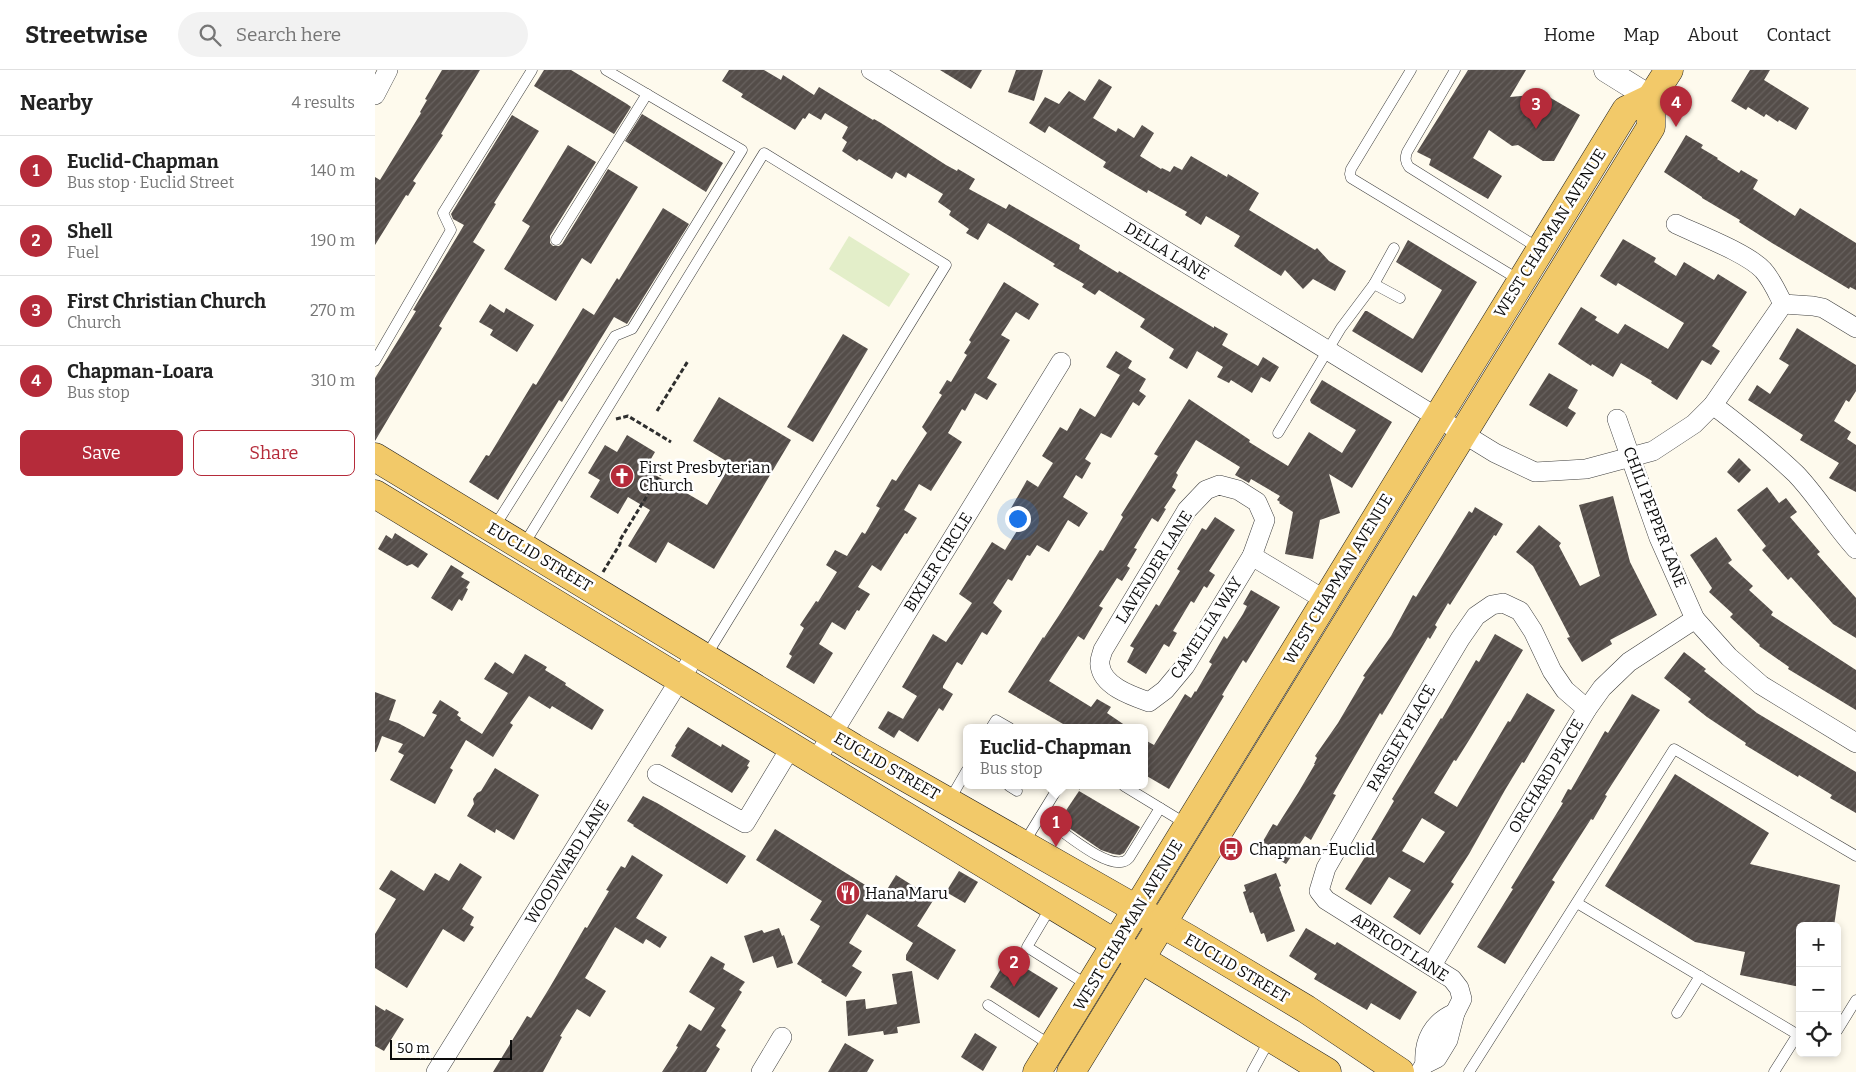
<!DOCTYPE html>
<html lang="en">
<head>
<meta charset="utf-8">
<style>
  body { margin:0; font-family:Bitter,serif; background:#f2f2f2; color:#222 }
  .controls { position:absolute; right:15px; bottom:15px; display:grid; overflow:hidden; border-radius:8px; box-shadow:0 2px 8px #0003 }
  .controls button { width:45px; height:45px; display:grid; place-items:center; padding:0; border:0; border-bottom:1px solid #e0e0e0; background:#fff; color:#222; font:25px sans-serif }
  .scale { position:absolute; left:15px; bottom:12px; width:122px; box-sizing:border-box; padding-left:5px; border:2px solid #0c0c0c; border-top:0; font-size:14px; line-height:18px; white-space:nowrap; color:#0c0c0c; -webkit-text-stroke:4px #fff; paint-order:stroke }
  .you { position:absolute; left:642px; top:448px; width:18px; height:18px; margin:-12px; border:4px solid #fff; border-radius:50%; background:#1a73e8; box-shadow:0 0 0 8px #1a73e833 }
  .badge { display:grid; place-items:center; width:32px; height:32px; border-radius:50%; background:#b52b3a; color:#fff; font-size:16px; font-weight:700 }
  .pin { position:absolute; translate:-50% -41px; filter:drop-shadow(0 1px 2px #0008) }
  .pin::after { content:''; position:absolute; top:26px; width:18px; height:15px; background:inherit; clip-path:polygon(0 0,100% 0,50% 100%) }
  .popup { position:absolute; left:588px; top:654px; width:185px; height:65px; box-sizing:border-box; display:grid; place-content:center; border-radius:8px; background:#fff; filter:drop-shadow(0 1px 4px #0005); font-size:16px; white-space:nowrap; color:#767676 }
  .popup b { font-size:19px; color:#222 }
  .popup::after { content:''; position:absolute; left:50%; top:100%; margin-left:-10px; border:10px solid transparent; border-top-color:#fff }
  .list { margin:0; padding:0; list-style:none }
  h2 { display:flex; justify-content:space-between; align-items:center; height:65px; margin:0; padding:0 20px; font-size:21px }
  h2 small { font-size:16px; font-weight:400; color:#767676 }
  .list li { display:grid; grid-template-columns:32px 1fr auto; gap:15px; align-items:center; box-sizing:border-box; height:70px; padding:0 20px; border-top:1px solid #e0e0e0 }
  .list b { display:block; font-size:19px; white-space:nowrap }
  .list p { margin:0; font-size:16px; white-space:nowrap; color:#767676 }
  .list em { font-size:16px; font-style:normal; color:#767676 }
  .actions { display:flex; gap:10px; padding:15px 20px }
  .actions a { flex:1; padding:11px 0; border:1px solid #b52b3a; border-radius:8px; text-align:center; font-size:18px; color:#b52b3a }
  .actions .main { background:#b52b3a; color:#fff }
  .icon { flex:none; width:28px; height:28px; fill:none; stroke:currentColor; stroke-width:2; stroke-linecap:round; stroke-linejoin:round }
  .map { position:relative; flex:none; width:1481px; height:1002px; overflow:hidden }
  header { display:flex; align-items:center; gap:30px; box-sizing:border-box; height:70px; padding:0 25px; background:#fff; border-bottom:1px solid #e0e0e0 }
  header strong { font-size:24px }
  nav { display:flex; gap:28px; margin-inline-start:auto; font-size:18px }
  .search { width:350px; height:45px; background:#f2f2f2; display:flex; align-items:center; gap:12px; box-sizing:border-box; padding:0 18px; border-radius:28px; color:#767676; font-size:19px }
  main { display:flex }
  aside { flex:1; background:#fff }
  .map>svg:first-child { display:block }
</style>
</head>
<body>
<header>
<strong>Streetwise</strong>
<div class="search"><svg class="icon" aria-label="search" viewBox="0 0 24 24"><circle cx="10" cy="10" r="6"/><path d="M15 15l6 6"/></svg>Search here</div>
<nav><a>Home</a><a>Map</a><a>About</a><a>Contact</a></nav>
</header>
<main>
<aside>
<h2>Nearby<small>4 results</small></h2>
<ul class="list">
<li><span class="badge">1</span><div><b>Euclid-Chapman</b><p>Bus stop · Euclid Street</p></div><em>140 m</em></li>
<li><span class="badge">2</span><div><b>Shell</b><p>Fuel</p></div><em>190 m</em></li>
<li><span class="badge">3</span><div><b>First Christian Church</b><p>Church</p></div><em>270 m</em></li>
<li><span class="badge">4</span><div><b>Chapman-Loara</b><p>Bus stop</p></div><em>310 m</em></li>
</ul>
<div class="actions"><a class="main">Save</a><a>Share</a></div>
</aside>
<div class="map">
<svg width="1481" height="1002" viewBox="0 0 1481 1002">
  <defs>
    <pattern id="building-hatch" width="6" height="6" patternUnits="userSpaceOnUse" patternTransform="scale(1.25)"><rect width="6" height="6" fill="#544d49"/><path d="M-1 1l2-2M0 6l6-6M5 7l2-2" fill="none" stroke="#68625f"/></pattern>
  </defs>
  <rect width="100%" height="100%" fill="#fefaed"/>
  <!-- pitch -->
  <polygon fill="#e3eec9" points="474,166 535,204 514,237 454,199"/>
  <!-- building -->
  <g fill="url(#building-hatch)" fill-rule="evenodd">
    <polygon points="67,0 105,0 66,64 68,65 38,111 41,113 33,126 31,125 0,175 0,107 5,110 46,43 45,42 52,30 50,29"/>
    <polygon points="169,0 196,0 252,34 256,37 239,64 159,16"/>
    <polygon points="354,0 389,0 406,10 408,5 439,25 444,17 498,50 499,49 506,53 571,95 582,101 583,99 600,109 594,119 631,139 634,134 705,175 704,179 743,203 744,201 839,258 839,256 853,264 847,275 883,296 888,287 904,297 895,312 886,307 877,323 856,310 854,313 842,307 848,297 822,281 812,299 794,288 799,279 765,257 770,249 724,220 720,225 707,217 709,214 678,196 680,194 613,153 603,170 591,163 594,159 574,145 576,141 563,132 568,124 533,103 531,108 521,102 517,109 484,89 482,91 467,81 472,72 467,68 473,57 450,43 446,50 434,43 430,49 428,48 420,60 366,27 368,24 347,11"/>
    <polygon points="565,0 607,0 596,19"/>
    <polygon points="641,0 668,0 659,31 633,22"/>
    <polygon points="1093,0 1151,0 1135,27 1169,24 1205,45 1179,91 1168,91 1143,75 1137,76 1114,60 1098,88 1127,106 1113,129 1054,95 1056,89 1042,82"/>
    <polygon points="1375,0 1395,0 1389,10 1434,38 1421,60 1404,50 1403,52 1391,44 1389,47 1373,37 1371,40 1356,31"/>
    <polygon points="724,9 737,17 718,48 741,62 743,58 759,68 767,55 779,63 765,86 786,99 787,98 795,102 799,96 807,100 816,86 852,107 853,104 884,123 874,140 940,180 942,178 954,191 971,201 960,221 938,209 928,219 910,200 906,206 859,176 865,166 831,146 826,155 810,145 812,142 773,120 772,123 728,97 731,92 674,56 670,63 654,53 670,27 684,34 694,21 710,31"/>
    <polygon points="267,44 348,93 331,122 250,71"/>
    <polygon points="137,45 164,61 119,133 121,134 98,172 110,180 64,256 67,258 0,371 0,308 41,241 38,240 89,155 78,149 76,144"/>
    <polygon points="1311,65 1328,75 1326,78 1343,88 1342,89 1364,103 1366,100 1383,110 1378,119 1420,146 1425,138 1481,173 1481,220 1475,217 1474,219 1397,173 1364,152 1365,150 1327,128 1327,127 1289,102"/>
    <polygon points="193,75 221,92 175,166 175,173 178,176 184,176 187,174 233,99 263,117 216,194 207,188 181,231 129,199 155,156 147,151"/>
    <polygon points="288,138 314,154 252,254 239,247 187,332 184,330 123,430 94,412 111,385 114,386 158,313 161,315 208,238 219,245 242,208 244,210"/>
    <polygon points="1248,169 1281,188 1279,192 1301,206 1309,192 1339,210 1343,204 1372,222 1337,276 1345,281 1336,295 1327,290 1302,330 1276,313 1277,311 1246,293 1238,307 1217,294 1216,296 1183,274 1206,237 1222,247 1220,250 1243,264 1250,254 1293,279 1309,253 1243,213 1241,216 1225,206"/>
    <polygon points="1033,170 1102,212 1047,303 977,261 990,241 992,241 1038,269 1067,220 1021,192"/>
    <polygon points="629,212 664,234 654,250 641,242 626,265 635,270 612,308 622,314 612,330 600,323 590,341 587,339 573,363 587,372 556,421 544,414 529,440 542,448 532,464 530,463 506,501 497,495 483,517 495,524 484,541 482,540 470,560 457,552 444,574 458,583 439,614 411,597 417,586 414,584 429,558 425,555 441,531 443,532 462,502 451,495 460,480 472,486 487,462 490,464 505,438 501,436 517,409 521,411 552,363 547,357 567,325 564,323 572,310 576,312 592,285 589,283 596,272 594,270"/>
    <polygon points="115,234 129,243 131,238 159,255 142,282 115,265 118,260 104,252"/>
    <polygon points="1422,258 1481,295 1481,321 1474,332 1471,330 1459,351 1476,362 1472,369 1481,375 1481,422 1454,408 1464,393 1425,370 1428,365 1373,330 1382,315 1395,324 1414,295 1404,289"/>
    <polygon points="468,264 493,279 438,372 412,357"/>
    <polygon points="741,281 757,291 753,298 771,309 764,321 771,326 764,336 758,332 736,368 726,363 710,389 716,393 707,409 701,405 688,427 713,443 704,457 693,450 674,482 662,475 655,486 652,485 637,511 633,509 618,533 627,541 612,565 607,562 587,595 582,592 568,616 568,618 578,624 568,641 564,638 543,672 524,660 519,668 503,658 513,641 528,649 542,626 527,617 558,564 571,572 597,533 584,524 617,472 630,480 645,456 631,447 652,410 663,417 678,393 667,386 685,357 692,361 705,338 720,347 745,305 731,297"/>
    <polygon points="1174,303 1203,320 1193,338 1201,343 1192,357 1154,335"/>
    <polygon points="947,310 1017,352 977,418 954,404 965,443 945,450 938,489 910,484 918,442 904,433 905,432 902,430 905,426 876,409 874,413 860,405 865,397 821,370 801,403 803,405 797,417 801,420 789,438 791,439 783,452 777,448 759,478 762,479 752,496 755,498 747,511 742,508 724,536 728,538 709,570 703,566 674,611 716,637 722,629 736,637 732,643 754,658 695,658 633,622 668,567 669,568 688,539 725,480 728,481 748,447 746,445 783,386 779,384 814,329 875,370 874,372 913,396 934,362 967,383 981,360 936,333 935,330"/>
    <polygon points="344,327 416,370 339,499 293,472 281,493 253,476 275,440 253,427 243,444 215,427 225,410 213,403 230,375 242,382 252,365 280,382 270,399 332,435 356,394 318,371"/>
    <polygon points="1364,388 1376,400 1364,413 1352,402"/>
    <polygon points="1392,417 1404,433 1411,428 1422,442 1415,447 1445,482 1442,484 1481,528 1481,568 1458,554 1416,507 1413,510 1387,480 1391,476 1362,440"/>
    <polygon points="1238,426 1255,492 1282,545 1235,570 1237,574 1207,592 1192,568 1195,567 1158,496 1141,482 1164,455 1186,473 1184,476 1205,516 1225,506 1204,435"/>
    <polygon points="1100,437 1128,454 1121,466 1119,465 1112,476 1075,535 1073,533 1060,555 1062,557 1055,569 1053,567 1007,645 1005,643 958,724 961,725 936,770 930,766 911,794 884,778 898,754 902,756 923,723 940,694 939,694 942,688 940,686 963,653 990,607 988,606 1016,566 1038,525 1041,527 1094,441 1097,443"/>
    <polygon points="840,447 860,460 834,501 840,505 832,518 829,516 819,533 816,531 798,561 802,563 794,577 789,574 771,604 752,592 759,578 755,576 781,534 784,536 805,501 802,499 827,458 831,460"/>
    <polygon points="20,463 53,484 43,498 37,494 32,496 3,479 11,465 17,469"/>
    <polygon points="1341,467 1357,490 1353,493 1378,516 1374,520 1398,542 1396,545 1481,600 1481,640 1413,599 1414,597 1384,576 1385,575 1355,547 1358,544 1334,522 1337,518 1315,485"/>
    <polygon points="76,495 89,503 86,507 95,512 91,518 93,519 87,531 84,529 77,541 56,528"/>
    <polygon points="876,520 905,537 871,593 868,590 847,625 849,626 794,719 770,705 770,670 779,675 810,624 816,628 820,621 821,622 837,594 834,592 849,566 852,569 868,544 872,536 868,534"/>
    <path d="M1120 564 1148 580 1096 667 1081 691 1079 690 1059 723 1082 737 1133 651 1135 652 1152 623 1180 640 1149 693 1147 692 1130 720 1094 784 1076 812 1079 814 1045 865 1018 847 1036 820 1014 807 996 835 970 819 995 779 992 777 1019 731 1017 729 1066 648 1067 649 1101 590 1104 592ZM1047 748 1070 762 1049 793 1027 781Z"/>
    <polygon points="1309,582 1331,599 1329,601 1382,643 1481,702 1481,743 1455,728 1457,725 1424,705 1423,707 1370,675 1371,673 1332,647 1313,632 1316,629 1289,608"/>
    <polygon points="150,584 172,597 170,600 191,613 190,615 229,640 217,660 177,636 175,639 154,626 135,653 138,655 118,687 91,670 75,698 78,700 60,734 15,710 29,685 23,682 28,674 7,666 1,682 0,682 0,622 21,630 14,650 23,653 49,667 62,645 57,643 65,630 84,642 82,645 86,648 85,650 107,664 133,623 109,609 120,592 138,604"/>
    <polygon points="1257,624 1285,640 1230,725 1232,726 1218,750 1216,749 1177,810 1180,812 1130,894 1102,877 1138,819 1136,818 1188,733 1186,732 1193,719 1196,720 1230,661 1233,663"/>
    <polygon points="313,657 346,677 347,674 375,691 372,696 374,697 357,723 296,686 301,677 300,676"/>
    <polygon points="120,698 164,725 139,770 121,759 120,763 92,746 99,734 98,729 102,723 106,721"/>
    <polygon points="1300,704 1394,763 1375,794 1465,815 1459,856 1425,856 1425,917 1365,905 1370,882 1320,872 1230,816"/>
    <polygon points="704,721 765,757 749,783 745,785 738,784 726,780 684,751"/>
    <polygon points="268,726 282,733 371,786 352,814 258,756 259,755 252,751"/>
    <polygon points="400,759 508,826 521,805 559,829 542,856 581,880 563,910 531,890 531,885 538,873 492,844 474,873 487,881 477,896 487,902 471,927 446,912 447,910 422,894 445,856 435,850 447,831 381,790"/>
    <polygon points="257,785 288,805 261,848 292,867 285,878 271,869 268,874 240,857 210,908 231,921 215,947 202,939 185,966 187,967 168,1002 118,1002 152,946 156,948 175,917 210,857 212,858 234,821 231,820 246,796 250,798"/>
    <polygon points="85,793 107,807 87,839 99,847 95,855 99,857 89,872 68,859 32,918 0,898 0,864 21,829 4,819 16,800 49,821 60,803 74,811"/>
    <polygon points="584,801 603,812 590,833 571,822"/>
    <polygon points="901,803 906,816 904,817 920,861 892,872 889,863 886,864 878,842 875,843 868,822 871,821 869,815"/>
    <polygon points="404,858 407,866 409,865 418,893 402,898 398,886 378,893 369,866 387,860 389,863"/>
    <polygon points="931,858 960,875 962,872 1042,922 1025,950 996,933 992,940 939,909 942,904 914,886"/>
    <polygon points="336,886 350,894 348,899 370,912 364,920 367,922 346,956 351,960 341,976 345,979 331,1002 287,1002 303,977 301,976 314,954 326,961 340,938 314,922"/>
    <polygon points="633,887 683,918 664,948 615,917"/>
    <polygon points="537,901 545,953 522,957 523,963 509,965 508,961 473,966 471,931 490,929 491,939 522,934 517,904"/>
    <polygon points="0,935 10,941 11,939 29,949 9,981 0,976"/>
    <polygon points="600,963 622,977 608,1001 586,987"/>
    <polygon points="470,973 499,990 492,1002 453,1002"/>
  </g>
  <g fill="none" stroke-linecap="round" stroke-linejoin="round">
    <!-- service casing -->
    <g stroke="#3f3f3f" stroke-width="11">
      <g id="service">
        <polyline points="1036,0 976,99 975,104 976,108 1146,211"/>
        <path d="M1080 0 1032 82C1030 88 1030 91 1034 97L1165 179"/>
        <polyline points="181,170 272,24"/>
        <polyline points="999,214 1019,178"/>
        <polyline points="0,291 76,160 68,143 157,0"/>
        <polyline points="903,363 966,258 999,214 1025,228"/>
        <polyline points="118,459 240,266 257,259 367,80 231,0"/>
        <polyline points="148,476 389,83 571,195 331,586"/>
        <polyline points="616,658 621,650 635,658"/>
        <polyline points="634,716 642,721"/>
        <polyline points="749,716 813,755"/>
        <polyline points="574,731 592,700"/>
        <path d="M666 746C682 756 738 807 754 788L785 738"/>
        <polyline points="649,773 684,716"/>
        <polyline points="1202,833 1425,966"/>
        <polyline points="677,835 652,877 714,916"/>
        <polyline points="613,935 677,976"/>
        <polyline points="1302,943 1325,906"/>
        <polyline points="1462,961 1481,930"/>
        <polyline points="877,1002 895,969"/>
        <polyline points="1094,1002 1299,679 1481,786"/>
        <polyline points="1399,1002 1423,964"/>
      </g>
    </g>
    <!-- minor casing -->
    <g stroke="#3f3f3f" stroke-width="20">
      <g id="minor">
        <polyline points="496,0 1120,383 1160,402 1211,399 1278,381 1319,354 1338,335 1408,234"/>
        <polyline points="0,25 13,0"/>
        <path d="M1301 154C1324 165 1372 183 1388 200 1397 210 1402 222 1408 234"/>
        <polyline points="1408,234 1438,236 1448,238 1481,258"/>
        <path d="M1338 335C1367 357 1395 379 1421 404 1443 427 1459 455 1481 479"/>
        <polyline points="1242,349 1284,468 1320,549 1354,587 1386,615 1481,673"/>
        <path d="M844 415 863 420 882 432 890 450 877 486 810 596 790 620 774 632C757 626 727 616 725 595 724 590 727 584 728 580L812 440 831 420Z"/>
        <polyline points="877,486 950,530"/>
        <polyline points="440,692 686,292"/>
        <polyline points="282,704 370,753 416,677"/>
        <polyline points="1057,895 1212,639 1227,618 1254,592 1320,549"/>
        <path d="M1050 994C1048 971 1058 952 1080 943"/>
        <polyline points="61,1002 322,582"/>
        <polyline points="386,1002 407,967"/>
        <polyline points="1045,1002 1050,994 1062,988 1073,970 1080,943 1087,929 1084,918 1077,909 951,830 944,821 951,798 1015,686 1085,569 1101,546 1117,535 1128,533 1145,541 1158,561 1177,601 1190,620 1212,639"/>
      </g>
    </g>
    <!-- tertiary casing -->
    <g stroke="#3f3f3f" stroke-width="25">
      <polyline id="tertiary" points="1231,0 1276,28"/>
    </g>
    <!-- primary casing -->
    <g stroke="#1d1d1d" stroke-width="29">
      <g id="primary">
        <polyline points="0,387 479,678 814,869 931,939 1025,1002"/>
        <polyline points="0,424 952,1002"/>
        <polyline points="662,1002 1251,40 1276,28"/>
        <polyline points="696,1002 1276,57 1276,28 1294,0"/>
      </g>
    </g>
    <!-- path -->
    <g stroke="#2e2e2e" stroke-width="3" stroke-dasharray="5 2.5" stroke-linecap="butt">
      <polyline points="282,341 313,291"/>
      <polyline points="241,349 253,346 296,372"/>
      <polyline points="228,502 245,474 245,470 292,393"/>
      <polyline points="701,716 707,719"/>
    </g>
    <!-- service -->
    <use href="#service" stroke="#fff" stroke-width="10"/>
    <!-- minor -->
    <use href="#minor" stroke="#fff" stroke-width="19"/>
    <!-- tertiary -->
    <use href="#tertiary" stroke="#fff" stroke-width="24"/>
    <!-- primary -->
    <use href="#primary" stroke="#f2c969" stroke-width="28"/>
  </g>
  <!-- icons -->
  <defs>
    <g id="church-disc" transform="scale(1.25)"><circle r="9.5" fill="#b52b3a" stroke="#fff"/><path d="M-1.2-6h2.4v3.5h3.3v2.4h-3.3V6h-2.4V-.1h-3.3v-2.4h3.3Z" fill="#fff"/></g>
    <g id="bus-disc" transform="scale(1.25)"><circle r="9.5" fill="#b52b3a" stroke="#fff"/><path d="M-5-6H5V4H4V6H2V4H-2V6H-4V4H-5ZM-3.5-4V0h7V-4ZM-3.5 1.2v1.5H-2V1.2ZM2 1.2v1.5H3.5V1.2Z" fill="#fff"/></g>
    <g id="restaurant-disc" transform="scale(1.25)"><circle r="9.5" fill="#b52b3a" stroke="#fff"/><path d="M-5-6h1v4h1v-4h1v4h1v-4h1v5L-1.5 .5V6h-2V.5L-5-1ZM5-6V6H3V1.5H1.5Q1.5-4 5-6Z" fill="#fff"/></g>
  </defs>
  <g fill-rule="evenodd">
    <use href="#church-disc" x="247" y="406"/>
    <use href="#bus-disc" x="856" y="779"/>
    <use href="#restaurant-disc" x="473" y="823"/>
  </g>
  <g text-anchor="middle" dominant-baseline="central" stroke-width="5" stroke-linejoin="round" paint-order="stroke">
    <!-- street labels -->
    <g font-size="16" fill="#0c0c0c" stroke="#fff">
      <text transform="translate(1175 163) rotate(-58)">WEST CHAPMAN AVENUE</text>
      <text transform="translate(792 181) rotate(31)">DELLA LANE</text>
      <text transform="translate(1280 447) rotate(69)">CHILI PEPPER LANE</text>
      <text transform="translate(165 487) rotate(31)">EUCLID STREET</text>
      <text transform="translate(563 492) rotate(-58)">BIXLER CIRCLE</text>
      <text transform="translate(779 497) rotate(-58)">LAVENDER LANE</text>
      <text transform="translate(963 509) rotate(-59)">WEST CHAPMAN AVENUE</text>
      <text transform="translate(831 558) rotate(-57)">CAMELLIA WAY</text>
      <text transform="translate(1026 668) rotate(-60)">PARSLEY PLACE</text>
      <text transform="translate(512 696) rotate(30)">EUCLID STREET</text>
      <text transform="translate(1171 706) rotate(-59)">ORCHARD PLACE</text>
      <text transform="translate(192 792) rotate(-58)">WOODWARD LANE</text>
      <text transform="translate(753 855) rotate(-59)">WEST CHAPMAN AVENUE</text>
      <text transform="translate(1025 877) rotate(33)">APRICOT LANE</text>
      <text transform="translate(862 898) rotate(31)">EUCLID STREET</text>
    </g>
    <!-- poi labels -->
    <g font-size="16" fill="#0c0c0c" stroke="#fff" text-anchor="start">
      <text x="264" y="397">First Presbyterian<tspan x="264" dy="18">Church</tspan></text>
      <text x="874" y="779">Chapman-Euclid</text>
      <text x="490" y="823">Hana Maru</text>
    </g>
  </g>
</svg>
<div class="controls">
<button>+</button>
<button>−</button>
<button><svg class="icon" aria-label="locate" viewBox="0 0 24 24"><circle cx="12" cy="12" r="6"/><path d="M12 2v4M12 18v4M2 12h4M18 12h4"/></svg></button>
</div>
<div class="scale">50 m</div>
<div class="you"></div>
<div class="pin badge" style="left:681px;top:777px">1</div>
<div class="popup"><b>Euclid-Chapman</b>Bus stop</div>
<div class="pin badge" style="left:639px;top:917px">2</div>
<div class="pin badge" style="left:1161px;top:59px">3</div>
<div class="pin badge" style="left:1301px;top:57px">4</div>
</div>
</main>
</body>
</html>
